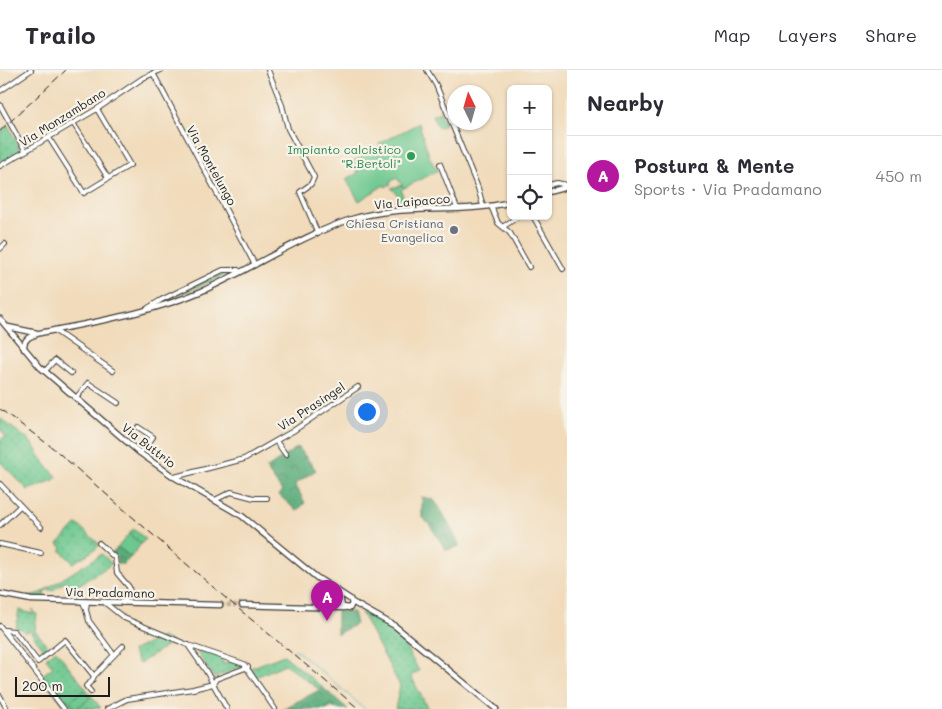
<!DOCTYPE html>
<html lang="en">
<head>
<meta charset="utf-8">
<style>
  body { margin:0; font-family:Mali,sans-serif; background:#f2f2f3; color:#2b2b33 }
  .controls { position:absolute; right:15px; top:15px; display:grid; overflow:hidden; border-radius:8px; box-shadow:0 1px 4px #0004 }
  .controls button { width:45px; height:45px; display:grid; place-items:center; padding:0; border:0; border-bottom:1px solid #e1e1e2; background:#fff; color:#2b2b33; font:25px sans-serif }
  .compass { position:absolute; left:447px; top:15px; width:45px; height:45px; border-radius:50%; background:#fff; box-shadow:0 1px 4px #0004; rotate:355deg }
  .scale { position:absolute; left:15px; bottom:12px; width:95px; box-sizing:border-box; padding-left:5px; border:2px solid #1c1c1c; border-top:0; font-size:14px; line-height:18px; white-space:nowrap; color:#1c1c1c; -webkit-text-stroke:4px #f7f3e8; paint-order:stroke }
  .you { position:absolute; left:366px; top:341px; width:18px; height:18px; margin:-12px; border:4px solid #fff; border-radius:50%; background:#1a73e8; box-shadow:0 0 0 8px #1a73e833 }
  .badge { display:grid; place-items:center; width:32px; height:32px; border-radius:50%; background:#b5179e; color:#fff; font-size:16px; font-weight:700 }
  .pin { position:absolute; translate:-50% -41px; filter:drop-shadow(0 1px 2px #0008) }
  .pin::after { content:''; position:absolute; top:26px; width:18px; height:15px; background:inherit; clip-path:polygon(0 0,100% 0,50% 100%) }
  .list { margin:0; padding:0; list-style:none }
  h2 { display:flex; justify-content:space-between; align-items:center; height:65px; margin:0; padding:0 20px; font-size:21px }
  h2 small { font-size:16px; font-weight:400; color:#7c7c81 }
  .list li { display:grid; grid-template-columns:32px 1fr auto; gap:15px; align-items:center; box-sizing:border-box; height:80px; padding:0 20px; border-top:1px solid #e1e1e2 }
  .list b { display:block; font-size:19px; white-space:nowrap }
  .list p { margin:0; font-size:16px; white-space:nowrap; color:#7c7c81 }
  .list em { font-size:16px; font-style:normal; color:#7c7c81 }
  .icon { flex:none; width:28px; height:28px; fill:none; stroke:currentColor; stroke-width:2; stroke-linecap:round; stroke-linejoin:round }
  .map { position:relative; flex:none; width:567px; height:639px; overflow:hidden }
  header { display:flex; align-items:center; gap:30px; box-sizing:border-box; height:70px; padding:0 25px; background:#fff; border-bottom:1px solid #e1e1e2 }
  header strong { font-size:24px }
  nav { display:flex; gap:28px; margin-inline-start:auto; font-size:18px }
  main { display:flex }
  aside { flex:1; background:#fff }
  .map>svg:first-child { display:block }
</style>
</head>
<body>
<header>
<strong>Trailo</strong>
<nav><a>Map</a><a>Layers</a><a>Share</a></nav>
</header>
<main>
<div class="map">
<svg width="567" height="639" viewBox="0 0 567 639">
  <defs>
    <pattern id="grass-dots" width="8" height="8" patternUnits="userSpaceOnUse" patternTransform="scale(1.25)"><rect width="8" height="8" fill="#6dc88f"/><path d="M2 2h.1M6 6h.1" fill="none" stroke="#5eab7b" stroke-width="1.8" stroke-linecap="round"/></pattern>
    <pattern id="forest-crowns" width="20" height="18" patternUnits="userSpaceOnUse" patternTransform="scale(1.25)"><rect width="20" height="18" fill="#5aac7a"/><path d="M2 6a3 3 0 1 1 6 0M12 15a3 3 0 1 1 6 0" fill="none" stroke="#4a8b63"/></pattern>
  </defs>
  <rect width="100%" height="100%" fill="#f7f3e8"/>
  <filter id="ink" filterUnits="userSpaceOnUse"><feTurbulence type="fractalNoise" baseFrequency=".02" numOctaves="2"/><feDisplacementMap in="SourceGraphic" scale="10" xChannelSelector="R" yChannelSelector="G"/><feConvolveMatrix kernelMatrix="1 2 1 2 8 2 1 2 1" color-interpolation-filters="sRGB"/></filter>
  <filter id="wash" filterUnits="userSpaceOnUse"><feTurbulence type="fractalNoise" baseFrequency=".0096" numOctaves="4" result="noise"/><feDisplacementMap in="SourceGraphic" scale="20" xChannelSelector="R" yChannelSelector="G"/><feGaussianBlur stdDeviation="1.12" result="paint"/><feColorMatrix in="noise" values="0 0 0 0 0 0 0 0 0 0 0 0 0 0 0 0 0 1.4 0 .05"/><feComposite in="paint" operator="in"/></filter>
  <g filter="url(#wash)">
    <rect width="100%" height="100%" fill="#f1dbbb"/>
    <!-- grass -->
    <g fill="url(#grass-dots)" stroke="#447256">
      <polygon points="8,55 21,81 0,94 0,63"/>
      <polygon points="402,115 404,118 401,120 407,139 402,138 396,122 391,118"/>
      <polygon points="224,201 235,201 160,233"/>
      <polygon points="0,348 31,372 46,395 57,406 54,410 28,420 0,392 0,370 6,366 0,359"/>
      <polygon points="77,454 99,474 96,479 73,493 60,480 62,478 58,474"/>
      <polygon points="133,459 146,469 141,474 129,464"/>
      <polygon points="102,484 112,494 72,519 66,511 53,520 45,520 44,528 26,527 40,523"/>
      <polygon points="33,539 34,543 37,544 35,560 50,579 46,582 29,560 25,563 21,559 16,558 19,540 33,544"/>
      <polygon points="361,542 395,558 419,601 411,606 428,639 395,639 400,616"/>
      <polygon points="162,567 172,572 139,594 132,581"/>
      <polygon points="195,579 223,587 222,594 234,591 243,596 214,608"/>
      <polygon points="56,580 101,638 67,639 41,606 53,597 46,588"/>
      <polygon points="284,585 323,618 320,620 285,594 256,607 250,598"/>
    </g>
    <!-- forest -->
    <g fill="url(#forest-crowns)" stroke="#3b644b">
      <polygon points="298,377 316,400 295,414 305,433 297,441 279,425 282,421 266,399"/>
      <polygon points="422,427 433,429 440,438 460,476 446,480 429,454 422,448"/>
      <polygon points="118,477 131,487 124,494 117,494 117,487 112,483"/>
      <polygon points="337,541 353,542 356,554 337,564"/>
      <polygon points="323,618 348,639 337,639 332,636 326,639 283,639"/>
    </g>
    <!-- garden -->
    <g fill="#6dc88f" stroke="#447256">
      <polygon points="440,42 445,55 438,58 432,45"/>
      <polygon points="419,53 429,86 437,101 404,118 397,108 390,112 391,114 385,117 384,115 359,131 346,109 358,103 352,92 380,77 379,74"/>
      <polygon points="129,464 141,474 131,487 118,477"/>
      <polygon points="84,620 90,628 76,639 70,631"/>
    </g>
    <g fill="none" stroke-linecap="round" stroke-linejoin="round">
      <!-- stream -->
      <polyline stroke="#3ba9ba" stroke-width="1" points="294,580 296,580 365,639"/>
    </g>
  </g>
  <g filter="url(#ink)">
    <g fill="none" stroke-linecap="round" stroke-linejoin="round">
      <!-- tertiary-tunnel -->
      <polyline stroke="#c6b59b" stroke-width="4.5" stroke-dasharray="4.5 2" stroke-linecap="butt" points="220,535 242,535"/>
      <!-- minor casing -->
      <g stroke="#3c3934" stroke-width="6">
        <g id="minor">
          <polyline points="268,0 282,35 288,59 314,107 311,114 300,122 318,164"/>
          <polyline points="427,0 436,15 478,118 483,136"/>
          <polyline points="153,3 255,195"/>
          <polyline points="0,21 31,0"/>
          <polyline points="0,35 25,80"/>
          <polyline points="73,53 108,108"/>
          <polyline points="49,68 84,123 130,95 97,39"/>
          <polyline points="440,94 457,138"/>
          <polyline points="0,96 97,39 143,8 161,0"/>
          <polyline points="548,115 557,113 567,115"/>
          <polyline points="491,136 498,153 510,163 529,197"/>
          <polyline points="533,146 563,199"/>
          <polyline points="504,156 519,146"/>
          <polyline points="0,179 5,174"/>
          <polyline points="148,238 161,230 223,200 238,200 240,202"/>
          <polyline points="54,260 113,301"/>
          <polyline points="45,301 55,290 71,303"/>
          <polyline points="76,328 88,313 118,333"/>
          <polyline points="138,357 153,367 140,383"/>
          <polyline points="276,371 286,385"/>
          <polyline points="174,407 244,389 293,361 358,317"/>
          <polyline points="0,414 41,457"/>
          <polyline points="215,430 231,422 254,428 267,428"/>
          <polyline points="0,455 20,436"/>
          <polyline points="99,473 115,488 117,503 129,517 130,522 123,533"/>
          <polyline points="0,474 41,483"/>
          <polyline points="83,532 86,540 87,532"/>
          <polyline points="104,532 124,548 188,575 244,594 275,639"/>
          <polyline points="0,556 64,639"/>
          <polyline points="4,560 14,561 38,592 65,570 94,606 114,585 89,551 86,540"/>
          <polyline points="188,575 206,601 227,639"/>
          <polyline points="114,585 123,576"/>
          <polyline points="213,614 216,609 248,597"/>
          <polyline points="91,622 86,616 92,611 94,606"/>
          <polyline points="0,626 7,639"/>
          <polyline points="107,639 127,629 193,619 213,614"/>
        </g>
      </g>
      <!-- tertiary casing -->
      <g stroke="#3c3934" stroke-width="7">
        <g id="tertiary">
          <polyline points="548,122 567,117"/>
          <polyline points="0,249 40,297 140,383 174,407 242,446 316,507 350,529 352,533 350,538 342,537 340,526 336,520"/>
          <polyline points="8,257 37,263"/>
          <path d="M24 279C23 268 31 266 40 263 94 252 151 243 202 221 252 199 300 166 352 149 403 133 459 145 511 132"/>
          <polyline points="0,524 31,530 220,535"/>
          <polyline points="352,532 395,556 496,639"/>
          <polyline points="242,535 344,538"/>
        </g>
      </g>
      <!-- minor -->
      <use href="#minor" stroke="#fff" stroke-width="4"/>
      <!-- tertiary -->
      <use href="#tertiary" stroke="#fff" stroke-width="4.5"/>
      <!-- rail -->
      <g stroke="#1c1c1c" stroke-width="1" stroke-dasharray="8 4" stroke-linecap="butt">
        <polyline points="0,61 66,0"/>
        <polyline points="0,339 53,378 228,530 359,639"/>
      </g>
    </g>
  </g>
  <!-- markers -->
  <circle fill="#2e9e5b" stroke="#f7f3e8" stroke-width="2" cx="411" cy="86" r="5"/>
  <circle fill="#6b7280" stroke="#f7f3e8" stroke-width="2" cx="454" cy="160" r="5"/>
  <g text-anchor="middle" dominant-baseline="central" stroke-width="4.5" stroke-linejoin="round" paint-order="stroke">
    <!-- street labels -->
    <g font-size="12" fill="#1c1c1c" stroke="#f7f3e8">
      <text transform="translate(62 47) rotate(-32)">Via Monzambano</text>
      <text transform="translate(212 95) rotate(61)">Via Montelungo</text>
      <text transform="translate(412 131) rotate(-5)">Via Laipacco</text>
      <text transform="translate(311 336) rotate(-33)">Via Prasingel</text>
      <text transform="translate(149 375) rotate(38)">Via Buttrio</text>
      <text transform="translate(110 522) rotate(1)">Via Pradamano</text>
    </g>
    <!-- leisure labels -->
    <g font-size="12" fill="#27864d" stroke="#f7f3e8" text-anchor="end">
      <text x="401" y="79">Impianto calcistico<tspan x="401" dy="14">"R.Bertoli"</tspan></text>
    </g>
    <!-- worship labels -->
    <g font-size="12" fill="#5b616d" stroke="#f7f3e8" text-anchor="end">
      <text x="444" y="153">Chiesa Cristiana<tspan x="444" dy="14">Evangelica</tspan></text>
    </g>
  </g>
</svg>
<div class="controls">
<button>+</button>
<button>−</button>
<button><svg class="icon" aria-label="locate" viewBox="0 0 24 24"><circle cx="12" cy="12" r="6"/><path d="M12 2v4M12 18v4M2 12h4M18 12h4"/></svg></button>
</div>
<svg class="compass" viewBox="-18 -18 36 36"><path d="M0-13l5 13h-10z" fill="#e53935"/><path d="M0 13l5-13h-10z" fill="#7c7c81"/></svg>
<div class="scale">200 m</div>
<div class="you"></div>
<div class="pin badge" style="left:327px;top:551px">A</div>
</div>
<aside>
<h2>Nearby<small></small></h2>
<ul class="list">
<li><span class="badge">A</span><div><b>Postura &amp; Mente</b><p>Sports · Via Pradamano</p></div><em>450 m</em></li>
</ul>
</aside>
</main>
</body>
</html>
